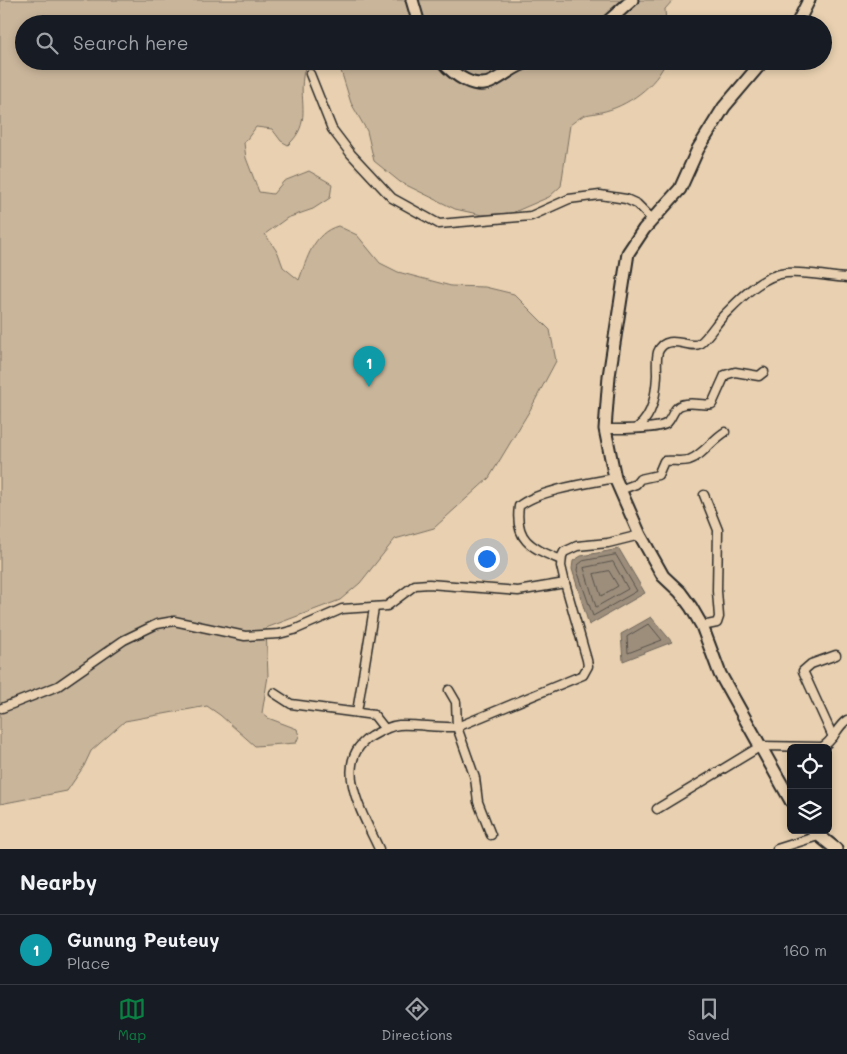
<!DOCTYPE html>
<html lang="en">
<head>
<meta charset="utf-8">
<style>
  body { margin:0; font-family:Mali,sans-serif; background:#20242c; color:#f1f3f6 }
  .controls { position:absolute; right:15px; bottom:15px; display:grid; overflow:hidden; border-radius:8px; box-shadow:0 2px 8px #0003 }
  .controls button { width:45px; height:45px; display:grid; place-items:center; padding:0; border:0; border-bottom:1px solid #363941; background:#171b24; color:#f1f3f6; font:25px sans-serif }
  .you { position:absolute; left:486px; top:558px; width:18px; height:18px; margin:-12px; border:4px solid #fff; border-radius:50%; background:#1a73e8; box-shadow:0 0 0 8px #1a73e833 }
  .badge { display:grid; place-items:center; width:32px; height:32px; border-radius:50%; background:#0b8043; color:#fff; font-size:16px; font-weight:700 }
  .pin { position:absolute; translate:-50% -41px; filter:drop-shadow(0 1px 2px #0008) }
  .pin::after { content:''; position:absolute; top:26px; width:18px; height:15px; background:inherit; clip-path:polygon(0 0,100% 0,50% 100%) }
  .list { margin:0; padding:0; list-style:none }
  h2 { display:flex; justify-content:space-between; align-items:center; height:65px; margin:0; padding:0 20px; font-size:21px }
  h2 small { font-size:16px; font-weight:400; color:#9ea1a6 }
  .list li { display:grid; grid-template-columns:32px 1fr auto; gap:15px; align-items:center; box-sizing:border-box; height:70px; padding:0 20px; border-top:1px solid #363941 }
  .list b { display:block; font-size:19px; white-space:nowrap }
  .list p { margin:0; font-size:16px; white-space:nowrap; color:#9ea1a6 }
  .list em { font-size:16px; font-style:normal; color:#9ea1a6 }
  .icon { flex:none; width:28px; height:28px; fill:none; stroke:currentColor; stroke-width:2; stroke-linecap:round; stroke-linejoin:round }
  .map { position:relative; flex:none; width:847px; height:849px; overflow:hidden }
  .search { position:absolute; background:#171b24; box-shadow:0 2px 8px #0003; left:15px; right:15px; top:15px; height:55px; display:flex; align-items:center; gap:12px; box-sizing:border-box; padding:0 18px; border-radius:28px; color:#9ea1a6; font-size:19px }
  .sheet { height:135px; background:#171b24 }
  nav { display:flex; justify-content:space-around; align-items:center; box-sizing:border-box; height:70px; border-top:1px solid #363941; background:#171b24; font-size:14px; color:#9ea1a6 }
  nav a { display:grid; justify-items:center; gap:2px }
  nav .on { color:#0b8043 }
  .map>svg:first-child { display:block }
</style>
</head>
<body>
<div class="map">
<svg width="847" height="849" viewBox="0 0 847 849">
  <rect width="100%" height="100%" fill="#e8d0b0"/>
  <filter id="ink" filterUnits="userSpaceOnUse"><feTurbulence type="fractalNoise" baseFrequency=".02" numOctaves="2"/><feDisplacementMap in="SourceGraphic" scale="10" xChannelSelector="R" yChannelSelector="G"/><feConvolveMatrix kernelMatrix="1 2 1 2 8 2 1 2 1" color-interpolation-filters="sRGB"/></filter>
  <g filter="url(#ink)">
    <!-- green -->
    <g fill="#c9b59a" stroke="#7a7062">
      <path d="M0 0H673L665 9 666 24H329L325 19 322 24H24V61H308C306 66 303 72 303 77 299 103 312 123 288 145L281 141 272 129 256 127 244 143 246 158 259 192 273 194 284 181 309 171 332 184 330 198 313 209 287 218 265 234 278 253 283 267 299 280C307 259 313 233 338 226L357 235 380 263 398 272 451 286 485 287 514 294 550 330 556 361 530 410 489 478 434 528 395 539 360 583 340 600 266 628 268 676 262 713 268 718 297 729 299 736 296 743 255 746 220 715 207 706 125 721 91 751 84 766 67 791 0 804Z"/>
      <path d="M338 61H666C657 85 627 107 601 112 583 116 587 112 570 125L561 186 549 197 512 213 482 215 455 209 400 182 374 161 367 131 351 103Z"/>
    </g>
    <!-- water -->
    <g fill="#9d8e7b" stroke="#6f665b">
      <polygon points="619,549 645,593 589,625 572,569 573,561 581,556"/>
      <polygon points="651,617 672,642 623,661 621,634"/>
    </g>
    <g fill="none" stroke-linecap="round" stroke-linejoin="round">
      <!-- shore -->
      <g stroke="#59534b" stroke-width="1">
        <polygon points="616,555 637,591 593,616 577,570 578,565 583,561"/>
        <polygon points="613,562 628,589 596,607 584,568"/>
        <polygon points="609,571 618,586 601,596 594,574"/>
        <polygon points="649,624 662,640 628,653 627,637"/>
      </g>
      <!-- minor casing -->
      <g stroke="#2b2b2b" stroke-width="11">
        <g id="minor">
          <polyline points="310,74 332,129 351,154 392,198 439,224 531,216 569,199 600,195 626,199 637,204 653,220"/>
          <path d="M638 427C653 415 656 394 657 375 657 368 656 359 658 352 666 332 690 349 699 344 707 339 717 322 724 315 740 299 762 275 786 273 806 271 827 277 847 278"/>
          <path d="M605 429C617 429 659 430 667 423 673 417 673 408 681 405 691 401 702 406 712 404L725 375 735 372 759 376 764 372"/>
          <path d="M620 490 636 484 640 479 658 475 664 461C672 460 681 462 689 460 702 456 712 440 725 432"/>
          <path d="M561 560C533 548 514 542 519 506 539 490 589 483 615 478"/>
          <polyline points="702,626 717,623 719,617 717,591 718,530 704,495"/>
          <polyline points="449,690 456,702 457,727 475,778 478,802 491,835"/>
          <polyline points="274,693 291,704 374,715 385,729"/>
          <polyline points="2,708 58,686 124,640 157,624 174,621 245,636 279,634 294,630 342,609 387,606 415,585 429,584 518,591 565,583"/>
          <polyline points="357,712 374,608"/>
          <polyline points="833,737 803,671 811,664 836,655"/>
          <path d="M657 809 761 746 822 747C834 741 836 727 847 720"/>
          <path d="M379 849C365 818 330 763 370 737 379 732 388 726 399 725 418 724 437 728 457 727L583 675 588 666 587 660 565 583 561 566 562 556 564 552 577 546 608 543 640 535"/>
          <polyline points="777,849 818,836"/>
        </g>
      </g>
      <!-- secondary casing -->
      <g stroke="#2b2b2b" stroke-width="15">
        <g id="secondary">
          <polyline points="412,0 419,24"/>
          <polyline points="605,24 632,0"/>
          <polyline points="797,24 809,0"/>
          <path d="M442 61C454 75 475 91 493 81 507 74 516 64 532 61"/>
          <polyline points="763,61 724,107 698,149 680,189 644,229 628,253 609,376 605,429 615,478 640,535 663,576 680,592 691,607 702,626 720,674 791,801"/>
          <polyline points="812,830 836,849"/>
        </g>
      </g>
      <!-- minor -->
      <use href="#minor" stroke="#e8d0b0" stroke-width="8"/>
      <!-- secondary -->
      <use href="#secondary" stroke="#e8d0b0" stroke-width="11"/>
    </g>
  </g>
</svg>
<div class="controls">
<button><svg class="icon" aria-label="locate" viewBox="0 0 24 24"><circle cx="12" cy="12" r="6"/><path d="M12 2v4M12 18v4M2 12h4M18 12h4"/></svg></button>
<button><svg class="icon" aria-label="layers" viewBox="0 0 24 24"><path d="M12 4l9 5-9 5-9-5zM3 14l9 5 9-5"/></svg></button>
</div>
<div class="you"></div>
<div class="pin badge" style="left:369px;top:387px;background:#0f9aa8">1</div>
<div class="search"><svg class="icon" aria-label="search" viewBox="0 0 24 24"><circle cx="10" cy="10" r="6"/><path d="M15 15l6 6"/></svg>Search here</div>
</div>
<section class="sheet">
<h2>Nearby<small></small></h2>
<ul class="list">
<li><span class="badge" style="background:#0f9aa8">1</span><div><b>Gunung Peuteuy</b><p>Place</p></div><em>160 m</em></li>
</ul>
</section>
<nav>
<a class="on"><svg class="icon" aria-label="map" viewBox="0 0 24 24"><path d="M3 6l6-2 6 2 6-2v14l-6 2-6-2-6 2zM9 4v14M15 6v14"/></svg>Map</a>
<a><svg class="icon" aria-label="directions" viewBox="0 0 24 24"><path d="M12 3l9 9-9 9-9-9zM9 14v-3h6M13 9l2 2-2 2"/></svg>Directions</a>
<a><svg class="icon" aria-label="saved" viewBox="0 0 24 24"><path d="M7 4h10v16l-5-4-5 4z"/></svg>Saved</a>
</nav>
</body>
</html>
